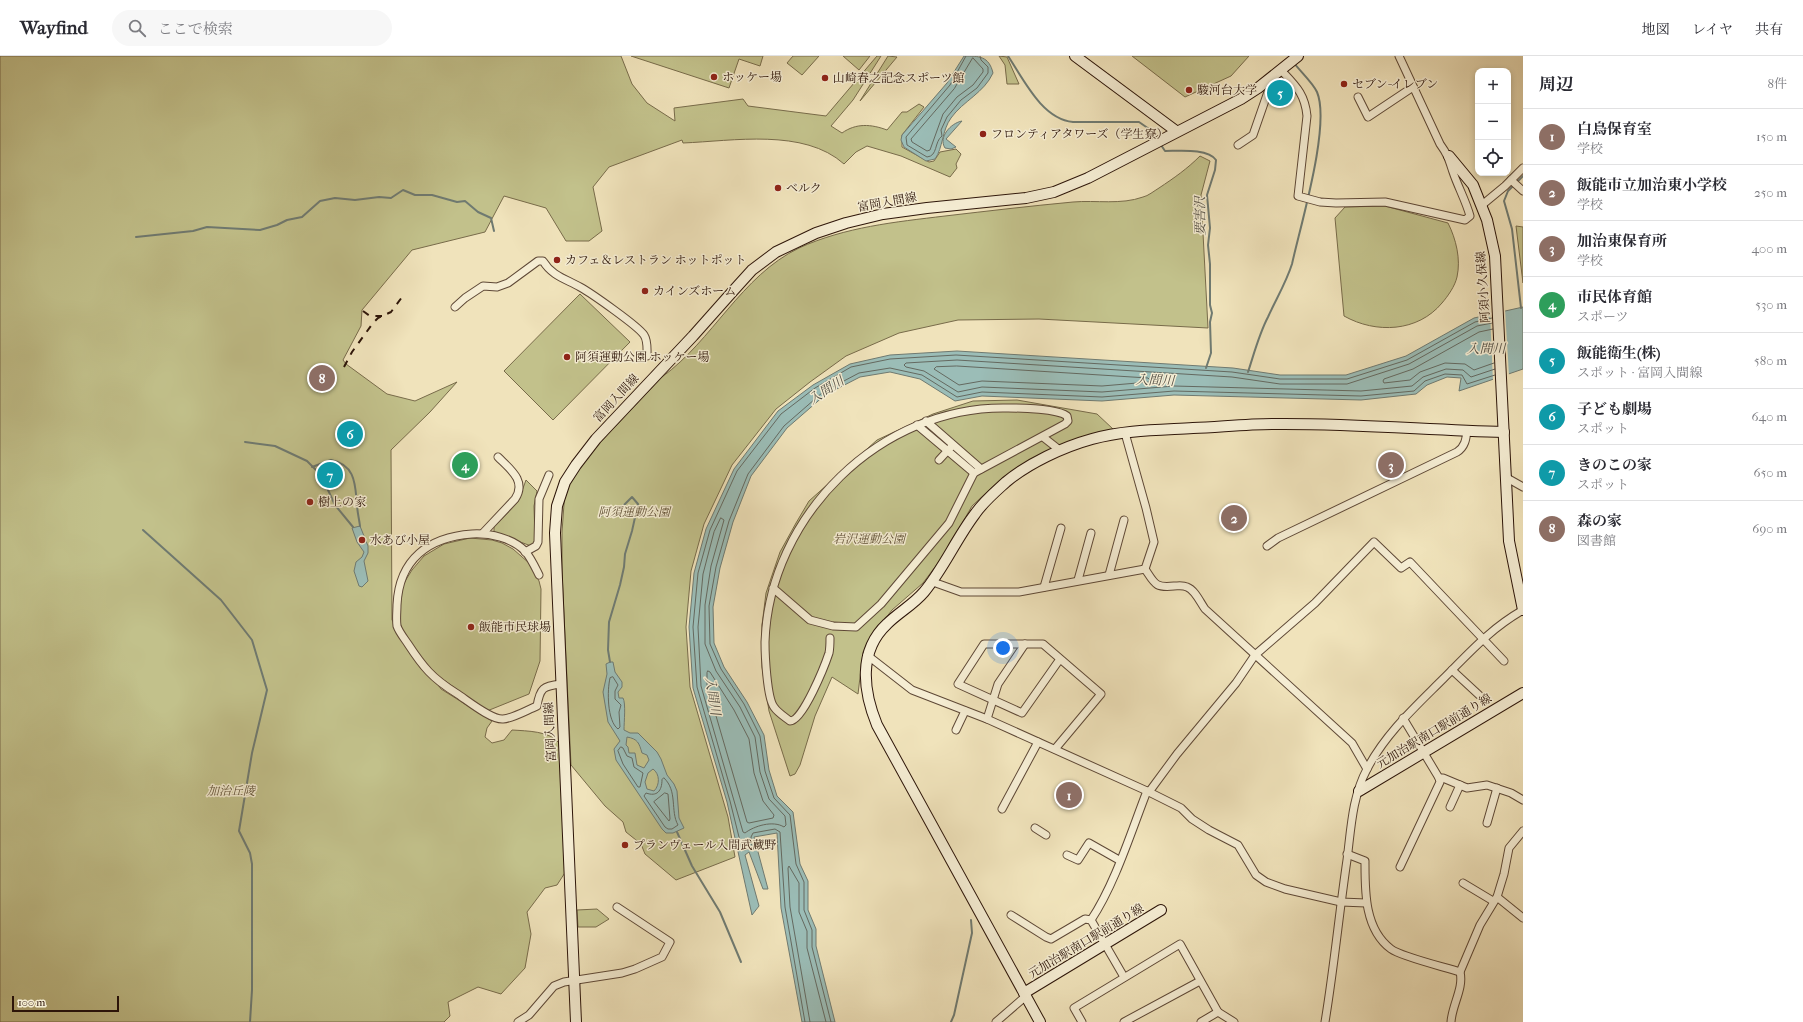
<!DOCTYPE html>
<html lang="ja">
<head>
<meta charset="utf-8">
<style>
  body { margin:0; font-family:"IM FELL French Canon","Noto Serif JP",serif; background:#f7f7f7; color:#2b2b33 }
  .controls { position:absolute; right:12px; top:12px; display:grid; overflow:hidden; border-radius:8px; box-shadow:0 2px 6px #0003 }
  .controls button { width:36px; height:36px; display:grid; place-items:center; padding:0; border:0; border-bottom:1px solid #e1e1e2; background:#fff; color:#2b2b33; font:20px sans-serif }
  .scale { position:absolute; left:12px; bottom:10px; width:107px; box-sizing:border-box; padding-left:4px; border:2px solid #2d1509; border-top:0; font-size:11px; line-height:14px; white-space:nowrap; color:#2d1509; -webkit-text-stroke:3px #f5edd3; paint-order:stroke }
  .you { position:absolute; left:1003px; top:592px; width:14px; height:14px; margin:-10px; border:3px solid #fff; border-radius:50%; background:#1a73e8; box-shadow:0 0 0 6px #1a73e833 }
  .badge { display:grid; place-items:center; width:26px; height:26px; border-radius:50%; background:#0f766e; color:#fff; font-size:13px; font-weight:700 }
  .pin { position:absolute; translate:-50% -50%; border:2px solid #fff; box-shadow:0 1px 4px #0006 }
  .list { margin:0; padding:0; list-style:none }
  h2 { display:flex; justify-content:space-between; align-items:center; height:52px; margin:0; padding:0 16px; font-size:17px }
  h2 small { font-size:13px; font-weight:400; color:#7c7c81 }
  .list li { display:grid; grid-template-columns:26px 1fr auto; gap:12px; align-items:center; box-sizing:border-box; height:56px; padding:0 16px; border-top:1px solid #e1e1e2 }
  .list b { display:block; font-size:15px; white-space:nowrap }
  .list p { margin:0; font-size:13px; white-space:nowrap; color:#7c7c81 }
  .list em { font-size:13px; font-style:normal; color:#7c7c81 }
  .icon { flex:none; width:22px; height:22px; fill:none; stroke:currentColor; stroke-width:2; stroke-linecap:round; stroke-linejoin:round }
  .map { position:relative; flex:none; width:1523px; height:966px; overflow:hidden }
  header { display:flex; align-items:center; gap:24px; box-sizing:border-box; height:56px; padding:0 20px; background:#fff; border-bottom:1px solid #e1e1e2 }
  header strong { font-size:19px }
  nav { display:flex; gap:22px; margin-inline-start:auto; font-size:14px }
  .search { width:280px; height:36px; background:#f7f7f7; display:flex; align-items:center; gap:10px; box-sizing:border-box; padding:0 14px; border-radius:22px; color:#7c7c81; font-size:15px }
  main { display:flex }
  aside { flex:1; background:#fff }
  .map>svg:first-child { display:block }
</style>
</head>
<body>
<header>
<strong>Wayfind</strong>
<div class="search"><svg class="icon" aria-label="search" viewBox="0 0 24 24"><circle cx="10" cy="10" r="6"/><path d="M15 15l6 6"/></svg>ここで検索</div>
<nav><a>地図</a><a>レイヤ</a><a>共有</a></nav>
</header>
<main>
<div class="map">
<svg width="1523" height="966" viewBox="0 0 1523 966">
  <rect width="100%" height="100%" fill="#f0e3bb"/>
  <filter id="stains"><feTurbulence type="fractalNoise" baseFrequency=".005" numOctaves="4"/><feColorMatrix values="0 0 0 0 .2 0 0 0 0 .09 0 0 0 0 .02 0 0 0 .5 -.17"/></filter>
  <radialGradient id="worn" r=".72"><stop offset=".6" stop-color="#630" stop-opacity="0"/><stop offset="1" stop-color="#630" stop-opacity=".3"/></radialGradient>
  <!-- green -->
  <g fill="#c2c18b" stroke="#786b4a">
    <path d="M0 0H621L632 28 647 47 675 65 674 52 743 43 748 50 826 60 877 0H881L853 44 831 70 842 77C856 67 871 68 887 74L902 56H907L919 48 924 51 902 79V91L929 106 934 105 940 96 956 93 961 98 956 108 957 112 950 121 901 100 867 90 856 96 844 108C804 72 733 85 683 87L682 84 609 111 593 131 602 175 589 185H566L546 152 504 140 485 176 412 194 362 254 361 270 343 304 346 308 387 338 415 345 457 326 430 356 391 394 392 564 441 633 492 665 487 672 485 681 492 687 504 684 512 674C527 675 550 675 559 687L568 812 557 829 545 832 527 856 531 878 525 912 501 938 478 931 448 946 450 960 444 966H0Z"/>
    <polygon points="631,0 763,0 760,10 739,3 729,32"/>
    <polygon points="793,0 819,0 802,19 787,7"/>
    <polygon points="843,0 870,0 859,14"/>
    <polygon points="888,0 897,1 860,45"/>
    <polygon points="999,0 1007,1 1019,28 1007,28 1005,9"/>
    <polygon points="1132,0 1249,0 1231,20 1185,41"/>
    <path d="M1200 100 1210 105 1201 139 1208 272 1039 263 958 264 899 277 846 300 810 326 776 353 732 409 704 468 691 515 686 571 690 631 728 761 735 801 676 824 645 798 641 788 626 776 623 766 605 750 571 709 562 516V476L565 434 577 411 662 321C713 284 741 220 799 192 845 171 895 166 945 160 988 155 1030 150 1073 146 1096 144 1121 149 1143 141 1148 140 1154 135 1159 132 1174 122 1187 113 1200 100Z"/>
    <path d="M1385 150 1448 167C1456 183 1461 203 1457 221 1455 230 1448 240 1442 247 1418 276 1376 278 1344 260L1335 162 1345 151Z"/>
    <polygon points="1516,170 1523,171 1523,227"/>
    <polygon points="580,238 630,286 553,364 504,315"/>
    <polygon points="1017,344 1097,358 1113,373 1080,383 1033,403 1000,424 972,450 944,499 923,527 892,554 869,584 863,596 858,638 832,621 815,660 800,709 795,718 790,720 769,655 762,611 762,569 766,537 780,496 796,467 809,445 877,384 933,358 973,345"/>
    <polygon points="526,424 537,435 534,450 535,483 534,487 531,490 494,476 494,471 518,446"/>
    <polygon points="470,482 492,484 502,487 513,493 529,507 539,525 541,533 540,605 529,638 487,655 427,612 404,578 399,564 399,548 402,530 412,514 424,500 444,488"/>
    <polygon points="597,853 609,863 596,871 578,871 577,854"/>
  </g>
  <!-- water -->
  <g fill="#9bbdb7" stroke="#6f7a71" fill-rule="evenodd">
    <path d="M964 0C979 0 989 0 993 17 984 37 963 45 951 62 942 74 943 92 935 103L926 105 904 91 901 84 902 79 947 27Z"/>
    <path d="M962 65 946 83 956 91 951 93 945 92C938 81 951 67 962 65Z"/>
    <polygon points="1523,251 1523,313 1459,335 1461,322 1447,321 1427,329 1416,338 1361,344 1174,339 1102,345 982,340 955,345 920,323 890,316 860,321 825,339 787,372 751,420 733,466 720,512 713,551 714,587 724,611 747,646 764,679 769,714 777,740 793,756 800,808 808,825 808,854 816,873 816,890 835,966 802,966 781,852 777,777 754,781 768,833 763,833 749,796 745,799 759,850 752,859 727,746 693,632 689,571 694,517 706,473 734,413 778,355 813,329 850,308 890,299 957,295 1233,312 1280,319 1346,319 1406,300 1474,262"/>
    <polygon points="360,470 368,490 368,497 364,505 368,525 362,531 359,530 354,515 356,506 362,501 364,496 357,486 352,472"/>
    <path d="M610 606H613L615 616 622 626V631L618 636 619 642H623C626 647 624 666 624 674L630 677H638L657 696 661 703 667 719 674 728 677 735 679 762 684 772 673 777H666L662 773 616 704 614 693 620 685 608 666 603 636 607 618 606 608ZM627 681C638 683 639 687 642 697L647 699 649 704 644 712 637 709 635 697H629L628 691 626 689ZM653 713C660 718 660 729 654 735L647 733 645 726 648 717Z"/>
  </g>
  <!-- pier -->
  <polygon fill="#f0e3bb" points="1505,253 1509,320 1493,326 1490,256"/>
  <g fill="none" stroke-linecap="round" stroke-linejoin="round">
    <!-- shore -->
    <g stroke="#646960" stroke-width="1">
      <path d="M966 0 950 29 906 81 907 89 927 101C938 100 934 86 942 80L941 74 947 61 961 44 977 32 988 17V11L981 4 980 0"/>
      <polygon points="973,2 983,13 983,16 973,29 957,41 943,58 930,94 927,95 912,86 911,83 954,33"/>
      <polyline points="1492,267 1477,270 1409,308 1347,328 1280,328 1232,321 957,304 906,307 904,309 906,311 924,315 958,336 982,331 1102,336 1174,330 1361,335 1412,330 1423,321 1446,313 1463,314 1471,321 1495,313"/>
      <polyline points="1493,273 1479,276 1413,313 1384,323 1383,325 1384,327 1410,324 1420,316 1445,307 1465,308 1474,314 1494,307"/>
      <polygon points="957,310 1148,322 1150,324 1149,326 1102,330 982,325 959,329 934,313 936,311"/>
      <path d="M721 462 724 464 711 510 705 549V588L716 615 740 651 755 681 760 716 769 743 785 760 786 769 784 771C773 764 754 770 745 777L743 776 701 630 698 571 703 518 714 476Z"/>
      <polygon points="708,615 710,616 734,654 749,683 754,717 763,745 774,759 773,762 749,767 747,766 707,629 707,617"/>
      <path d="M613 621 618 629 615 635V643L621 649 619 656 620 671 618 673C607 665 607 634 610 622Z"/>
      <polygon points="621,691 623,692 627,700 632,702 634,711 643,717 640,731 638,731 623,708 618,695"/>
      <path d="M664 722C678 735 670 755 678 769L672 773H668L665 771 644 740 646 737C657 741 662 735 662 724Z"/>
      <polygon points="665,737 668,738 670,763 669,765 654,746"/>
      <polyline points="805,966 785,851 780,776 775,773 753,777 751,781 752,792 744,794 742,793 730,745 697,631 693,571 698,517 710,474 737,415 781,358 815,332 851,311 890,303 956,299 1232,316 1280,323 1347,323 1407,304 1475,266 1492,262"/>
      <polyline points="810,966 790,851 788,812 789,810 799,827 799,856 807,875 807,892 826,966"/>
      <polyline points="831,966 812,891 812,874 804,854 804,826 796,808 790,759 774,742 765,715 760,680 744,648 721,613 710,588 709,550 716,511 729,465 748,418 784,370 823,336 859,317 890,312 922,319 957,341 982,336 1102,341 1174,335 1361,340 1414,335 1425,325 1445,318 1462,319 1467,328 1495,319"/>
    </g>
    <!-- stream -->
    <g stroke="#6f7a71" stroke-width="2">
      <path d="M1008 0C1024 24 1042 63 1073 66H1139L1152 75 1157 84"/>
      <path d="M1161 89 1165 95C1179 95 1208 92 1216 104L1215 114 1207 139 1210 172 1208 189 1210 208V249L1212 257 1210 266 1211 297 1206 312"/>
      <polyline points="1517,126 1523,120"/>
      <polyline points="1514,129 1508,135 1504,145 1512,173 1521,252"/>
      <polyline points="136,181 193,175 207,171 260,174 277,169 287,164 302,161 320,145 335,142 355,144 379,141 391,142 403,134 415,139 432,139 457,146 465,145 478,156 491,162 494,175"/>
      <path d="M1248 316C1254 298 1259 278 1268 261 1276 243 1286 227 1292 208 1300 171 1331 69 1317 36 1313 27 1300 15 1294 7"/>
      <polyline points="245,386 275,390 307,405 321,419 335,449 353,471"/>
      <path d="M312 411 331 404C356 409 355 429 357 448 357 455 359 462 360 470"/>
      <polyline points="599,461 608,456 620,453 632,441 638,448 632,475 625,498 624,511 620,529 609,566 608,594 610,606"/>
      <polyline points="143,474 221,544 252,584 267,634 252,697 239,775 250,797 252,808 252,934 250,966"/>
      <polyline points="677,776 692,810 720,856 741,906"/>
      <polyline points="951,966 954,959 972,877 971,864"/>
    </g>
    <!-- street casing -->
    <g stroke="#5e4836" stroke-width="9">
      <g id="street">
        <path d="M1281 14C1296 30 1305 38 1307 60L1298 140 1320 146 1336 147 1385 146 1465 164 1470 160C1466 145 1458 131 1453 116 1449 104 1448 99 1440 88L1399 0"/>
        <polyline points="1358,41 1368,61 1413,31"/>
        <polyline points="1238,89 1253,79 1269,33 1270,23"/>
        <polyline points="1511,124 1523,135"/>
        <polyline points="1482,149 1505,130 1523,112"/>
        <path d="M455 251 465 242 483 230 497 231 508 227 538 205H543C552 220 566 223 580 231 591 237 638 270 644 279 648 285 647 293 647 300"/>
        <polyline points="926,365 981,413"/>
        <polyline points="917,369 974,417"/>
        <path d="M1125 377 1146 452 1154 486 1145 513C1155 528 1155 532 1174 530 1178 530 1183 529 1187 531 1195 534 1200 546 1205 553L1352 687 1367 713"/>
        <polyline points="1043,381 1057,392"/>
        <polyline points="939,404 951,391"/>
        <polyline points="1507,422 1523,431"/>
        <path d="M483 477 515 443C527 425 510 413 498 401"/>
        <path d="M1267 490 1278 482 1457 396C1465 391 1466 383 1467 375"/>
        <polyline points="525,496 536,490 538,486 539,443 549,419"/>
        <path d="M539 519C535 511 531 502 525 495 512 482 490 477 472 478 429 481 399 503 397 549 397 555 396 563 397 570 399 576 404 582 408 588 423 611 432 622 456 637 467 644 491 664 503 663 514 662 527 654 537 650 540 632 543 630 561 628"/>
        <polyline points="1109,519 1124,464"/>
        <polyline points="1078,524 1091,477"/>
        <polyline points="933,526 961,536 1019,536 1145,513"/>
        <polyline points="1044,531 1061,472"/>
        <path d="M773 532 810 564 833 570 856 571 881 548 949 467 974 417 1065 368 1068 365 1067 360C1057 353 1022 352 1008 352 881 349 769 460 765 586 765 599 767 642 774 651 778 657 785 661 790 665 803 665 825 609 829 597 830 592 830 586 830 582"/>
        <polyline points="867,599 912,634 987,663 1147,735 1181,752 1192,763 1209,774 1238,789 1256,819 1266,826 1285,833 1341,846 1366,847"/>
        <polyline points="1452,614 1479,639"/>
        <polyline points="987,663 998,628 1025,588"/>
        <polyline points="956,674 965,655"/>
        <polyline points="1055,693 1101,638 1043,588 984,588 958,628 1022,657 1060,603"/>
        <polyline points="1439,722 1443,722 1467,732 1487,729 1511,737 1523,744"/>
        <polyline points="1149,736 1177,698 1236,627 1255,599 1315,547 1374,486 1401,512 1410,506 1504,605"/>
        <polyline points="1450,751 1460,729"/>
        <polyline points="1002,753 1038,686"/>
        <polyline points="1487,767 1497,732"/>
        <polyline points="1035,772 1046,779"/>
        <path d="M1347 798 1365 805C1365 834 1364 873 1391 893 1402 901 1445 911 1460 916L1480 869 1497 841 1504 818 1509 792 1523 775"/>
        <polyline points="1067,799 1078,804 1089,787 1119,804"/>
        <polyline points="1400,811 1440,726 1439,722 1403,662"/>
        <polyline points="1463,827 1493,845"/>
        <polyline points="1497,841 1523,862"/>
        <polyline points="1011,859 1046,881 1051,883 1085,863 1091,864 1124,921"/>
        <path d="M1091 864C1115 828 1131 776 1147 735"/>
        <polyline points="1218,956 1234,966"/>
        <polyline points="518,966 529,959 554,930 564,926 622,917 635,913 662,901 670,886 617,851"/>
        <polyline points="996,966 1026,940"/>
        <polyline points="1082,966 1074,952 1180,888 1218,956 1201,966"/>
        <polyline points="1124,966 1200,925"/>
        <path d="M1325 966C1334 912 1339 858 1347 804 1351 773 1352 741 1367 713 1386 677 1415 651 1443 623 1470 596 1490 573 1523 554"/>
        <path d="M1451 966C1452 949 1464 932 1460 916"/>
      </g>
    </g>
    <!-- secondary casing -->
    <g stroke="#2d1509" stroke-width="12">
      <g id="secondary">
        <polyline points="1075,0 1176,75"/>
        <polyline points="1449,100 1473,129 1487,164 1495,200 1509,485 1523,554"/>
        <polyline points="1359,735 1523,637"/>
        <polyline points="1024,937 1161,854"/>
        <polyline points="576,966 555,477 557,450 565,426 576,409 596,383 693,280 733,235 752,214 776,196 816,177 846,167 883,158 927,152 1026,142 1054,136 1088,122 1241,43 1258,32 1298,0"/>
        <path d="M1040 966 877 669C863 635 858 595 887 568 899 556 913 549 924 536 944 512 956 483 975 458 983 446 995 436 1006 426 1029 407 1063 391 1092 383 1124 374 1159 374 1193 372 1219 371 1247 368 1273 368 1350 367 1427 374 1504 376"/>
      </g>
    </g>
    <!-- street -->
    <use href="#street" stroke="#f5edd3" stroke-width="7"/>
    <!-- secondary -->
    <use href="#secondary" stroke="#f5edd3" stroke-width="10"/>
    <!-- rail -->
    <g stroke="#2d1509" stroke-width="2" stroke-dasharray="7 7" stroke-linecap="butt">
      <polyline points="363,255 370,260 382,260"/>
      <polyline points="344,311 352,296 373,267 378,262 391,256 405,237"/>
    </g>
  </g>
  <!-- markers -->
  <g fill="#8f2418" stroke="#f5edd3" stroke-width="1.5">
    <circle cx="714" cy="21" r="4"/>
    <circle cx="825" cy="22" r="4"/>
    <circle cx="1344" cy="28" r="4"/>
    <circle cx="1189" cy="34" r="4"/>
    <circle cx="983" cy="78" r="4"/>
    <circle cx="778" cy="132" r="4"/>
    <circle cx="557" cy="204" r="4"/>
    <circle cx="645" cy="235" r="4"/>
    <circle cx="567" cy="301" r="4"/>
    <circle cx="310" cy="446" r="4"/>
    <circle cx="362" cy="484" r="4"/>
    <circle cx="471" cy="571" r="4"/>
    <circle cx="625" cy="789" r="4"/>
  </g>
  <g text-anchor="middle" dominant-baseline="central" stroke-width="3" stroke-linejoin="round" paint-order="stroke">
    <!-- poi labels -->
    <g font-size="12" fill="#2d1509" stroke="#f5edd3" text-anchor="start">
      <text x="722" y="21">ホッケー場</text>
      <text x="833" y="22">山崎春之記念スポーツ館</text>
      <text x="1352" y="28">セブン-イレブン</text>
      <text x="1197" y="34">駿河台大学</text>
      <text x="991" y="78">フロンティアタワーズ（学生寮）</text>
      <text x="786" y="132">ベルク</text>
      <text x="565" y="204">カフェ＆レストラン ホットポット</text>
      <text x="653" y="235">カインズホーム</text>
      <text x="575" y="301">阿須運動公園 ホッケー場</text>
      <text x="318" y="446">樹上の家</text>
      <text x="370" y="484">水あび小屋</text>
      <text x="479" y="571">飯能市民球場</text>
      <text x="633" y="789">プランヴェール入間武蔵野</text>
    </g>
    <!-- street labels -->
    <g font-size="12" fill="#2d1509" stroke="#f5edd3">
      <text transform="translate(887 146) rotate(-10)">富岡入間線</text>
      <text transform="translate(1483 231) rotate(-94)">阿須小久保線</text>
      <text transform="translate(616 342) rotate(-47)">富岡入間線</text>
      <text transform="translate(1434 675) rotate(-31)">元加治駅南口駅前通り線</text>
      <text transform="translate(550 676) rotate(-93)">富岡入間線</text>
      <text transform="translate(1086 885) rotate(-31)">元加治駅南口駅前通り線</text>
    </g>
    <!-- park labels -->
    <g font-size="12" font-style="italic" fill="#615136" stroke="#f5edd3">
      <text x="634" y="456">阿須運動公園</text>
      <text x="869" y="483">岩沢運動公園</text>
      <text x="231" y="735">加治丘陵</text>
    </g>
    <!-- water labels -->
    <g font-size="13" font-style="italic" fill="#545046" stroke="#f5edd3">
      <text transform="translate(1200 160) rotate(-91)">要害沢</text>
      <text x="1486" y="292">入間川</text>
      <text transform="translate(1155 324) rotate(2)">入間川</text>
      <text transform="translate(826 334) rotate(-33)">入間川</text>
      <text transform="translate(713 640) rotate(81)">入間川</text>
    </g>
  </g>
  <rect width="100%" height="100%" filter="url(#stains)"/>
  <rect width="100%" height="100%" fill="url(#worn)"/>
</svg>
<div class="controls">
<button>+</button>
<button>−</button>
<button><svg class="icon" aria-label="locate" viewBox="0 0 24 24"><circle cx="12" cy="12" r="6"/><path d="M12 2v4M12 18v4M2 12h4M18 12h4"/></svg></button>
</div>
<div class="scale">100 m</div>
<div class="you"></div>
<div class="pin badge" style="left:1069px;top:739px;background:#8d6e63">1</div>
<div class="pin badge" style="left:1234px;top:462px;background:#8d6e63">2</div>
<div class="pin badge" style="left:1391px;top:409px;background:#8d6e63">3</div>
<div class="pin badge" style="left:465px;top:409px;background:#2e9e5b">4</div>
<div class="pin badge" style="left:1280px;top:37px;background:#0f9aa8">5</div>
<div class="pin badge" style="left:350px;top:378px;background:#0f9aa8">6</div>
<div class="pin badge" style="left:330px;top:419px;background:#0f9aa8">7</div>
<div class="pin badge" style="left:322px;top:322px;background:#8d6e63">8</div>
</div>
<aside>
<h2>周辺<small>8件</small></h2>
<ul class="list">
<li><span class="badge" style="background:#8d6e63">1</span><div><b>白鳥保育室</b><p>学校</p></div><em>150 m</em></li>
<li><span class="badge" style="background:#8d6e63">2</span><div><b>飯能市立加治東小学校</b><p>学校</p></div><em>250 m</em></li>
<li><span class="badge" style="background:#8d6e63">3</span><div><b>加治東保育所</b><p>学校</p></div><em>400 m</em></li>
<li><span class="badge" style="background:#2e9e5b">4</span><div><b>市民体育館</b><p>スポーツ</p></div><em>530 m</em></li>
<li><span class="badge" style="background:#0f9aa8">5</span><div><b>飯能衛生(株)</b><p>スポット · 富岡入間線</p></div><em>580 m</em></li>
<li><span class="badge" style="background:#0f9aa8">6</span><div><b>子ども劇場</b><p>スポット</p></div><em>640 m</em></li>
<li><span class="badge" style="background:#0f9aa8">7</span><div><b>きのこの家</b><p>スポット</p></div><em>650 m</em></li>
<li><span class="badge" style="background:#8d6e63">8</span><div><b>森の家</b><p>図書館</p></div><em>690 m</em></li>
</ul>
</aside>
</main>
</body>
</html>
